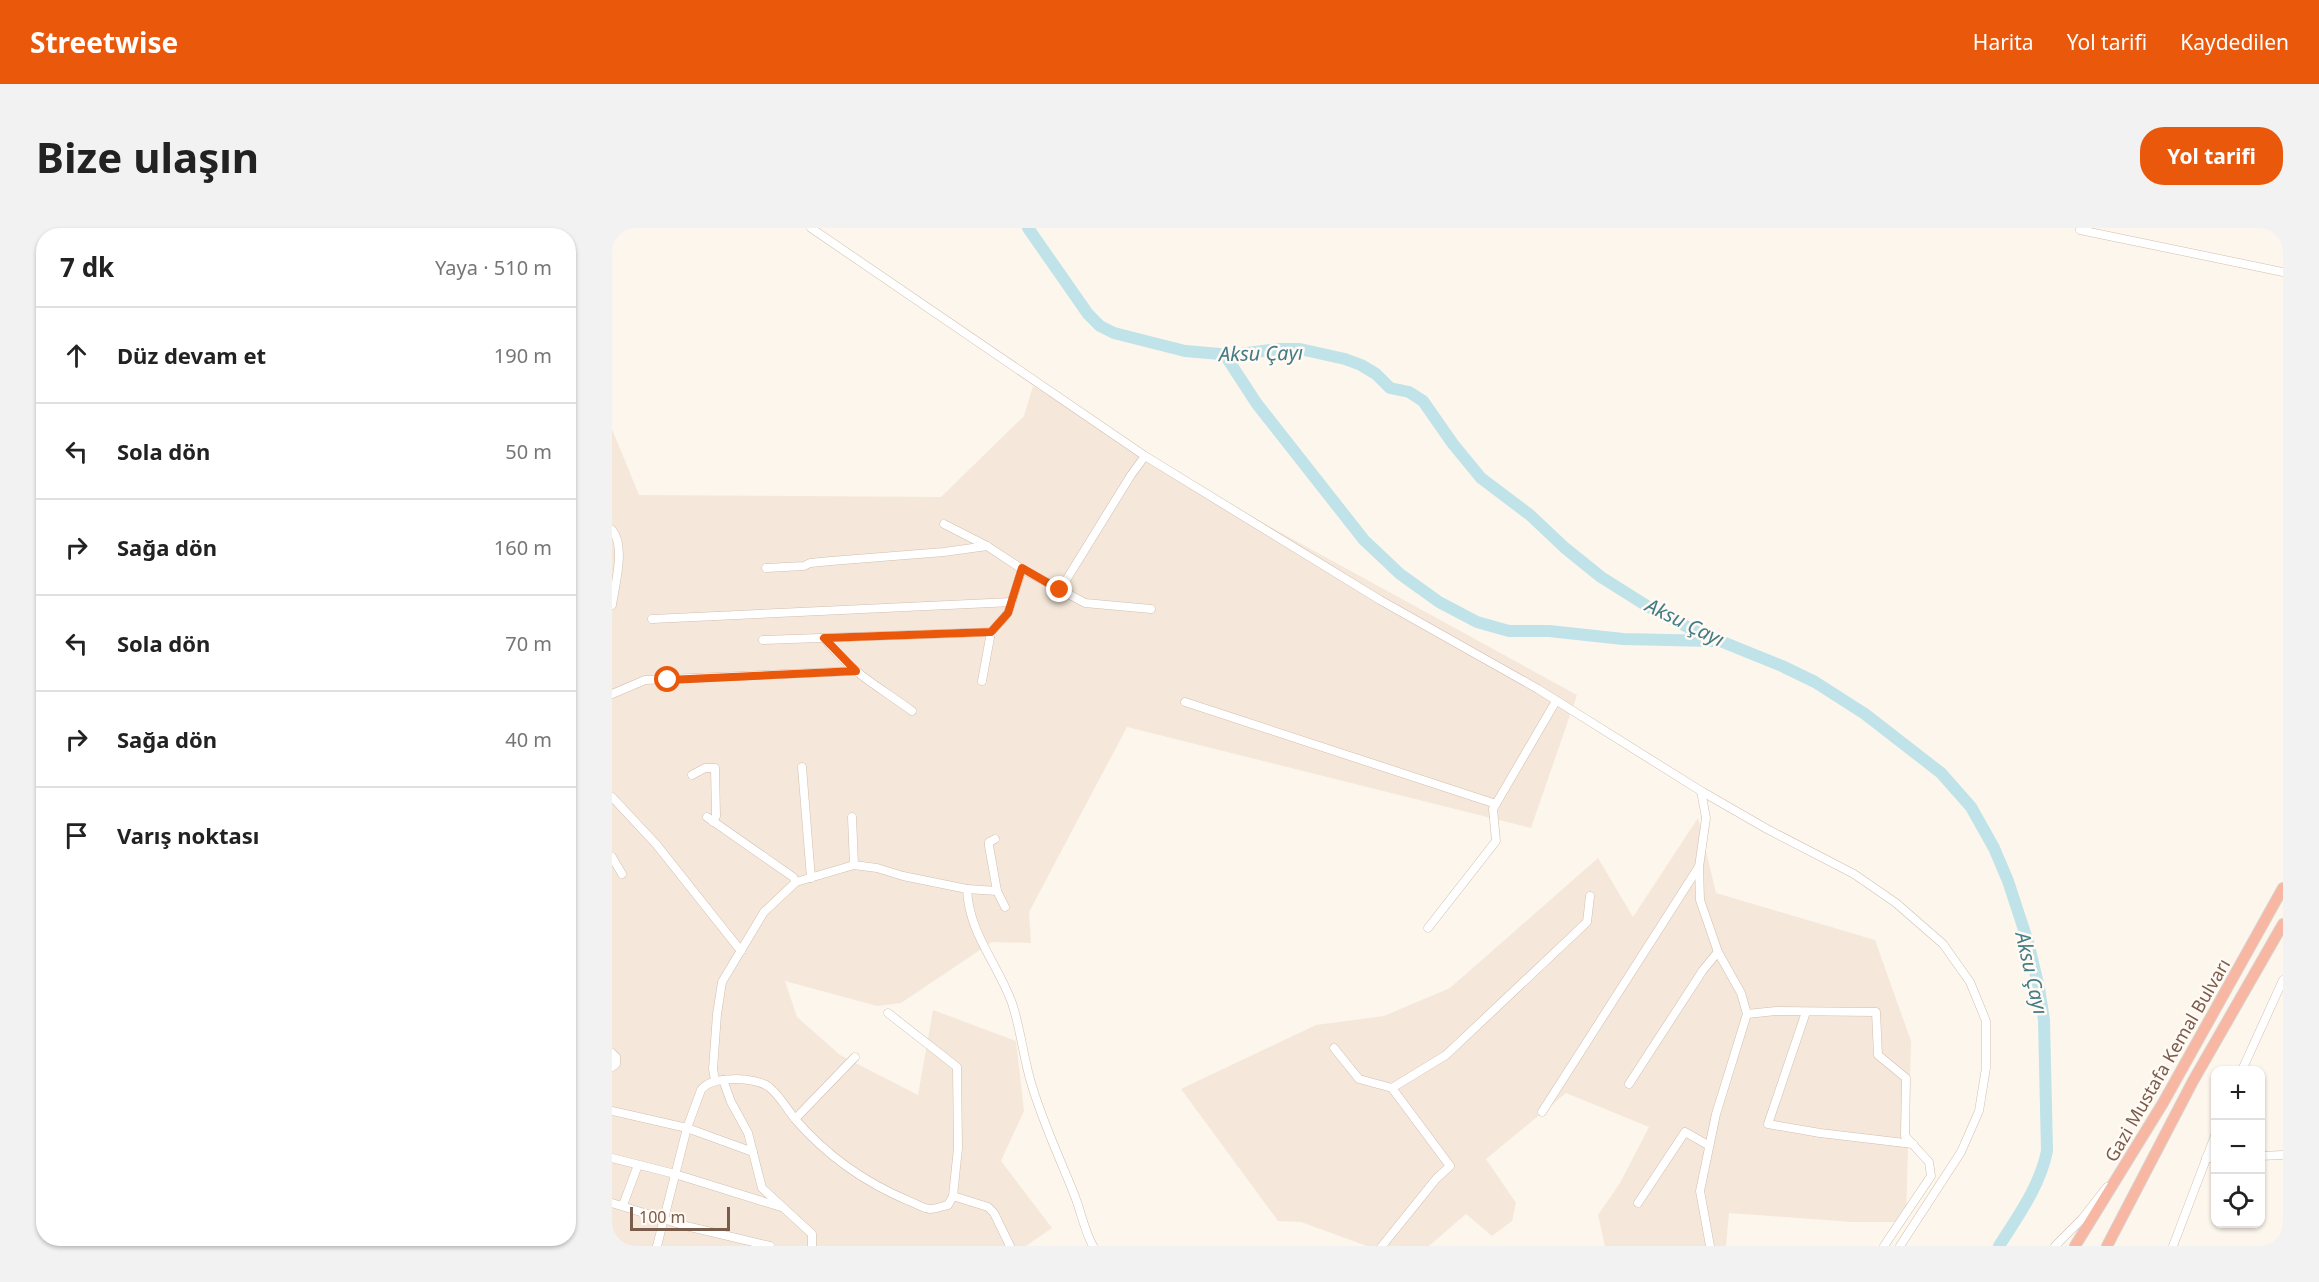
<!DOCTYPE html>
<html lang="tr">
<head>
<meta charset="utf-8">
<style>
  body { margin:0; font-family:"Noto Sans",sans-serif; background:#f2f2f2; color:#222 }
  .controls { position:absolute; right:18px; bottom:18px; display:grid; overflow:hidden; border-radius:12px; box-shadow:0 2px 4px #0004 }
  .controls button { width:54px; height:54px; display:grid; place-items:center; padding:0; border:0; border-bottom:2px solid #e0e0e0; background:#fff; color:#222; font:30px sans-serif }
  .scale { position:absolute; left:18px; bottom:15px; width:100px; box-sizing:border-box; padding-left:6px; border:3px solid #7a5c4d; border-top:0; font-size:16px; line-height:21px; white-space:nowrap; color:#7a5c4d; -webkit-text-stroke:4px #fffaf3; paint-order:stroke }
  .stop { position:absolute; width:18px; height:18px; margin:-14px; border:4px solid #ea580c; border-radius:50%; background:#fff }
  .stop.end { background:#ea580c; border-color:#fff; box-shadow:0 2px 6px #0008 }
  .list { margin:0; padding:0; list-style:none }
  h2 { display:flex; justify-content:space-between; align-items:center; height:78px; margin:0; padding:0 24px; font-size:26px }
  h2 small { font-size:20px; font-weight:400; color:#767676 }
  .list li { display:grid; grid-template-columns:39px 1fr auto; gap:18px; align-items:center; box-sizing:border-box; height:96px; padding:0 24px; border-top:2px solid #e0e0e0 }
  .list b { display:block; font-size:22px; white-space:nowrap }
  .list em { font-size:20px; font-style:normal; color:#767676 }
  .icon { flex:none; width:33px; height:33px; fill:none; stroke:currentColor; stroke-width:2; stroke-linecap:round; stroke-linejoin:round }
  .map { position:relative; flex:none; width:1671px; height:1018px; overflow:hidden; border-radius:24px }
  header { display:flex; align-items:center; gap:36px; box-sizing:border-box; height:84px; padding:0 30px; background:#ea580c; color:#fff }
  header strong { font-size:28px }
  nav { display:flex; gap:33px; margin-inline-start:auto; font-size:21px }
  .intro { display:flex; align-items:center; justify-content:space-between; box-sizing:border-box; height:144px; padding:0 36px }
  h1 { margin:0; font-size:42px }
  .button { padding:15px 27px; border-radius:24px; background:#ea580c; color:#fff; font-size:21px; font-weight:700 }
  main { display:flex; gap:36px; padding:0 36px }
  aside { flex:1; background:#fff; border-radius:24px; box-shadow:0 2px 4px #0004 }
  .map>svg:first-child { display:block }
</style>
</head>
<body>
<header>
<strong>Streetwise</strong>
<nav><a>Harita</a><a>Yol tarifi</a><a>Kaydedilen</a></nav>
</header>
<div class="intro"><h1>Bize ulaşın</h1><a class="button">Yol tarifi</a></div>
<main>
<aside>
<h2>7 dk<small>Yaya · 510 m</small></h2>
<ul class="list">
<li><svg class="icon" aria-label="ahead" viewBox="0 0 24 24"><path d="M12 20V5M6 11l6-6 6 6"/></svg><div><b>Düz devam et</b></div><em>190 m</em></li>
<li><svg class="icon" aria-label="left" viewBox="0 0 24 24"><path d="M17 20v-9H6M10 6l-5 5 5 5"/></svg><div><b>Sola dön</b></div><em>50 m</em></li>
<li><svg class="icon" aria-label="right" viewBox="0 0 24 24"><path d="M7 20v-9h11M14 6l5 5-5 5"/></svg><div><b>Sağa dön</b></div><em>160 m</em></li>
<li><svg class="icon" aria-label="left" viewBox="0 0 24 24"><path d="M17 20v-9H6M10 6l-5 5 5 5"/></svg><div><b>Sola dön</b></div><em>70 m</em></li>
<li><svg class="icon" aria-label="right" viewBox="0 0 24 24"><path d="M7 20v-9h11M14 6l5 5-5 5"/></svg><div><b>Sağa dön</b></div><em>40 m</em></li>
<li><svg class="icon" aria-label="arrive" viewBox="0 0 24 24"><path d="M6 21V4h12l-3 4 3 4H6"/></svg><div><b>Varış noktası</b></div></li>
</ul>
</aside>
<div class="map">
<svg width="1671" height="1018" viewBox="0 0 1671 1018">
  <rect width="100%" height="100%" fill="#fdf6ec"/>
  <!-- residential -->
  <g fill="#f5e8da">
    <polygon points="421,158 593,263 965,467 919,600 515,499 417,684 419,715 380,714 289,775 265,778 173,753 185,789 228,827 306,867 321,782 404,813 412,883 389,933 440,1000 414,1018 0,1018 0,201 27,267 329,269 412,188"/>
    <polygon points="1086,590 1104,665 1263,712 1299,813 1294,994 1240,994 1117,985 1114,1018 993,1018 986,987 1008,955 1037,899 954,865 874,931 904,975 900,993 880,1008 854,986 817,1018 755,1018 689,994 666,993 569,861 704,797 772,788 838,760 986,630 1021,689"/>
  </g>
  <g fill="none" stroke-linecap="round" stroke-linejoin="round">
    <!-- river -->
    <g stroke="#bfe3e8" stroke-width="12">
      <path d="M416 0 476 86 488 98 502 105 573 123 620 127 667 121H688L733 131 749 137 764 146 778 160 797 164 811 173 841 216 869 250 918 287 953 320 989 349 1035 378 1081 402 1170 438 1203 454 1253 486 1329 545 1359 579 1382 620 1396 653 1416 714 1427 760 1432 792 1435 923C1428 958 1406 988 1387 1018"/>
      <polyline points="613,127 645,176 752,312 788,346 827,374 865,394 897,403 937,403 1011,411 1100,413"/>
    </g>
    <!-- minor casing -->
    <g stroke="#d1beb0" stroke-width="9">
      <g id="minor">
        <polyline points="199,0 533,228 768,372 926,461 1089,563 1155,601 1242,646 1284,675 1331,716 1358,754 1374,793 1374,840 1367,883 1349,924 1288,1018"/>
        <polyline points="1468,2 1671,44"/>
        <polyline points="332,296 375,318 410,341 473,375 539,381"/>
        <path d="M0 302C14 318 3 356 0 377"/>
        <polyline points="154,340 192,338 198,335 219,333 332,324 375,318"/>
        <polyline points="448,362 519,247 533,228"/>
        <polyline points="40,391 400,374"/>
        <path d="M212 410C239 445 266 458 300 483"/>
        <polyline points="151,412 379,404"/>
        <polyline points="370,453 379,404 396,385 410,341"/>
        <polyline points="0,466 33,452 244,443"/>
        <polyline points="573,474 884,576"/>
        <polyline points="190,539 199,650"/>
        <polyline points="80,547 93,540 103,540 104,588 101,594"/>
        <polyline points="1089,563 1094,590 1087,639 1088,672 1106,724 1129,765 1135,786 1104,886 1088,963 1098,1018"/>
        <polyline points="0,569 44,616 129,723"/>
        <polyline points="95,589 181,649 184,654"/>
        <polyline points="240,589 242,637"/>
        <polyline points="383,611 377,614 377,618 385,663 393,679"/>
        <polyline points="0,629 10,646"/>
        <polyline points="355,661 385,663"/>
        <polyline points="816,700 884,613 881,581 944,473"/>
        <polyline points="1194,784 1156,896 1208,905 1301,916"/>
        <polyline points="276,785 345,839 346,920 341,968"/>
        <polyline points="1135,786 1164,783 1264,784 1266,827 1294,850 1293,908 1317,934 1319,948 1272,1018"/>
        <polyline points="722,820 747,851 780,860 838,938 824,951 770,1018"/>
        <polyline points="0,825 4,829 4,836 0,839"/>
        <polyline points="1630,842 1671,752"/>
        <path d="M103 852 101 841 105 786 110 754 152 684 184 654 242 637 265 640 291 648 355 661C357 706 385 734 400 775 408 799 411 826 418 851 429 891 447 928 462 966 469 983 472 1002 481 1018"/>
        <polyline points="111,852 119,874 136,905 150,960 200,1006 200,1018"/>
        <polyline points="1017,856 1091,742 1106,724"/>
        <polyline points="780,860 834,827 975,694 978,668"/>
        <polyline points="0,883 75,900 141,924"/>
        <polyline points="930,884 1086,640"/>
        <polyline points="183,891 243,829"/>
        <polyline points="1648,928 1671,927"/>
        <polyline points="0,930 63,946 169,979"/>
        <polyline points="1594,930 1604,930"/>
        <polyline points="0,975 74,998 158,1018"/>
        <polyline points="1026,975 1073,904 1096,917"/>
        <polyline points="11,977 26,937"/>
        <path d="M45 1018 75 900 89 862C99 847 144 849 157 859 168 868 175 881 183 891 214 927 254 955 297 973 303 975 312 981 318 981 324 981 331 978 336 977L341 968 376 979 382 985 398 1018"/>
        <polyline points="1443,1018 1470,991 1495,959"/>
        <polyline points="1561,1018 1604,905"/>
      </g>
    </g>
    <!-- highway casing -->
    <g stroke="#dad1cd" stroke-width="12">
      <g id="highway">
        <polyline points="1463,1018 1551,875 1671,660"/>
        <polyline points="1495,1018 1581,853 1671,696"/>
      </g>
    </g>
    <!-- minor -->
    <use href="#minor" stroke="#fff" stroke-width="8"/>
    <!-- highway -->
    <use href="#highway" stroke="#f7b7a3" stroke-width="10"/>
  </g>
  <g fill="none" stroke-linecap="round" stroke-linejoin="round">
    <!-- route -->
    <polyline stroke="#ea580c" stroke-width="8" points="56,452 244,443 212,410 379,404 396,385 410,340 448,362"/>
  </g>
  <g text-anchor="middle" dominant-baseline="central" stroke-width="5" stroke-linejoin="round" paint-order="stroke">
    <!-- street labels -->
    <g font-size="18" fill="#7a5c4d" stroke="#fffaf3">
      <text transform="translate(1555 832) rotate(-60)">Gazi Mustafa Kemal Bulvarı</text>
    </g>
    <!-- water labels -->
    <g font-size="20" font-style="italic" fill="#437c86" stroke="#fffaf3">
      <text transform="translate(649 125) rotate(-1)">Aksu Çayı</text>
      <text transform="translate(1073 394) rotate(26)">Aksu Çayı</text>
      <text transform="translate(1420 745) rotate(77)">Aksu Çayı</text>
    </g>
  </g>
</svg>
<div class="controls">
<button>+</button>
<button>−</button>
<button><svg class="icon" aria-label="locate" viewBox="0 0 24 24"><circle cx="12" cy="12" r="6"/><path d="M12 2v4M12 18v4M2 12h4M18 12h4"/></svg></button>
</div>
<div class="scale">100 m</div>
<div class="stop" style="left:56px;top:452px"></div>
<div class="stop end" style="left:448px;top:362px"></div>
</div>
</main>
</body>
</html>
